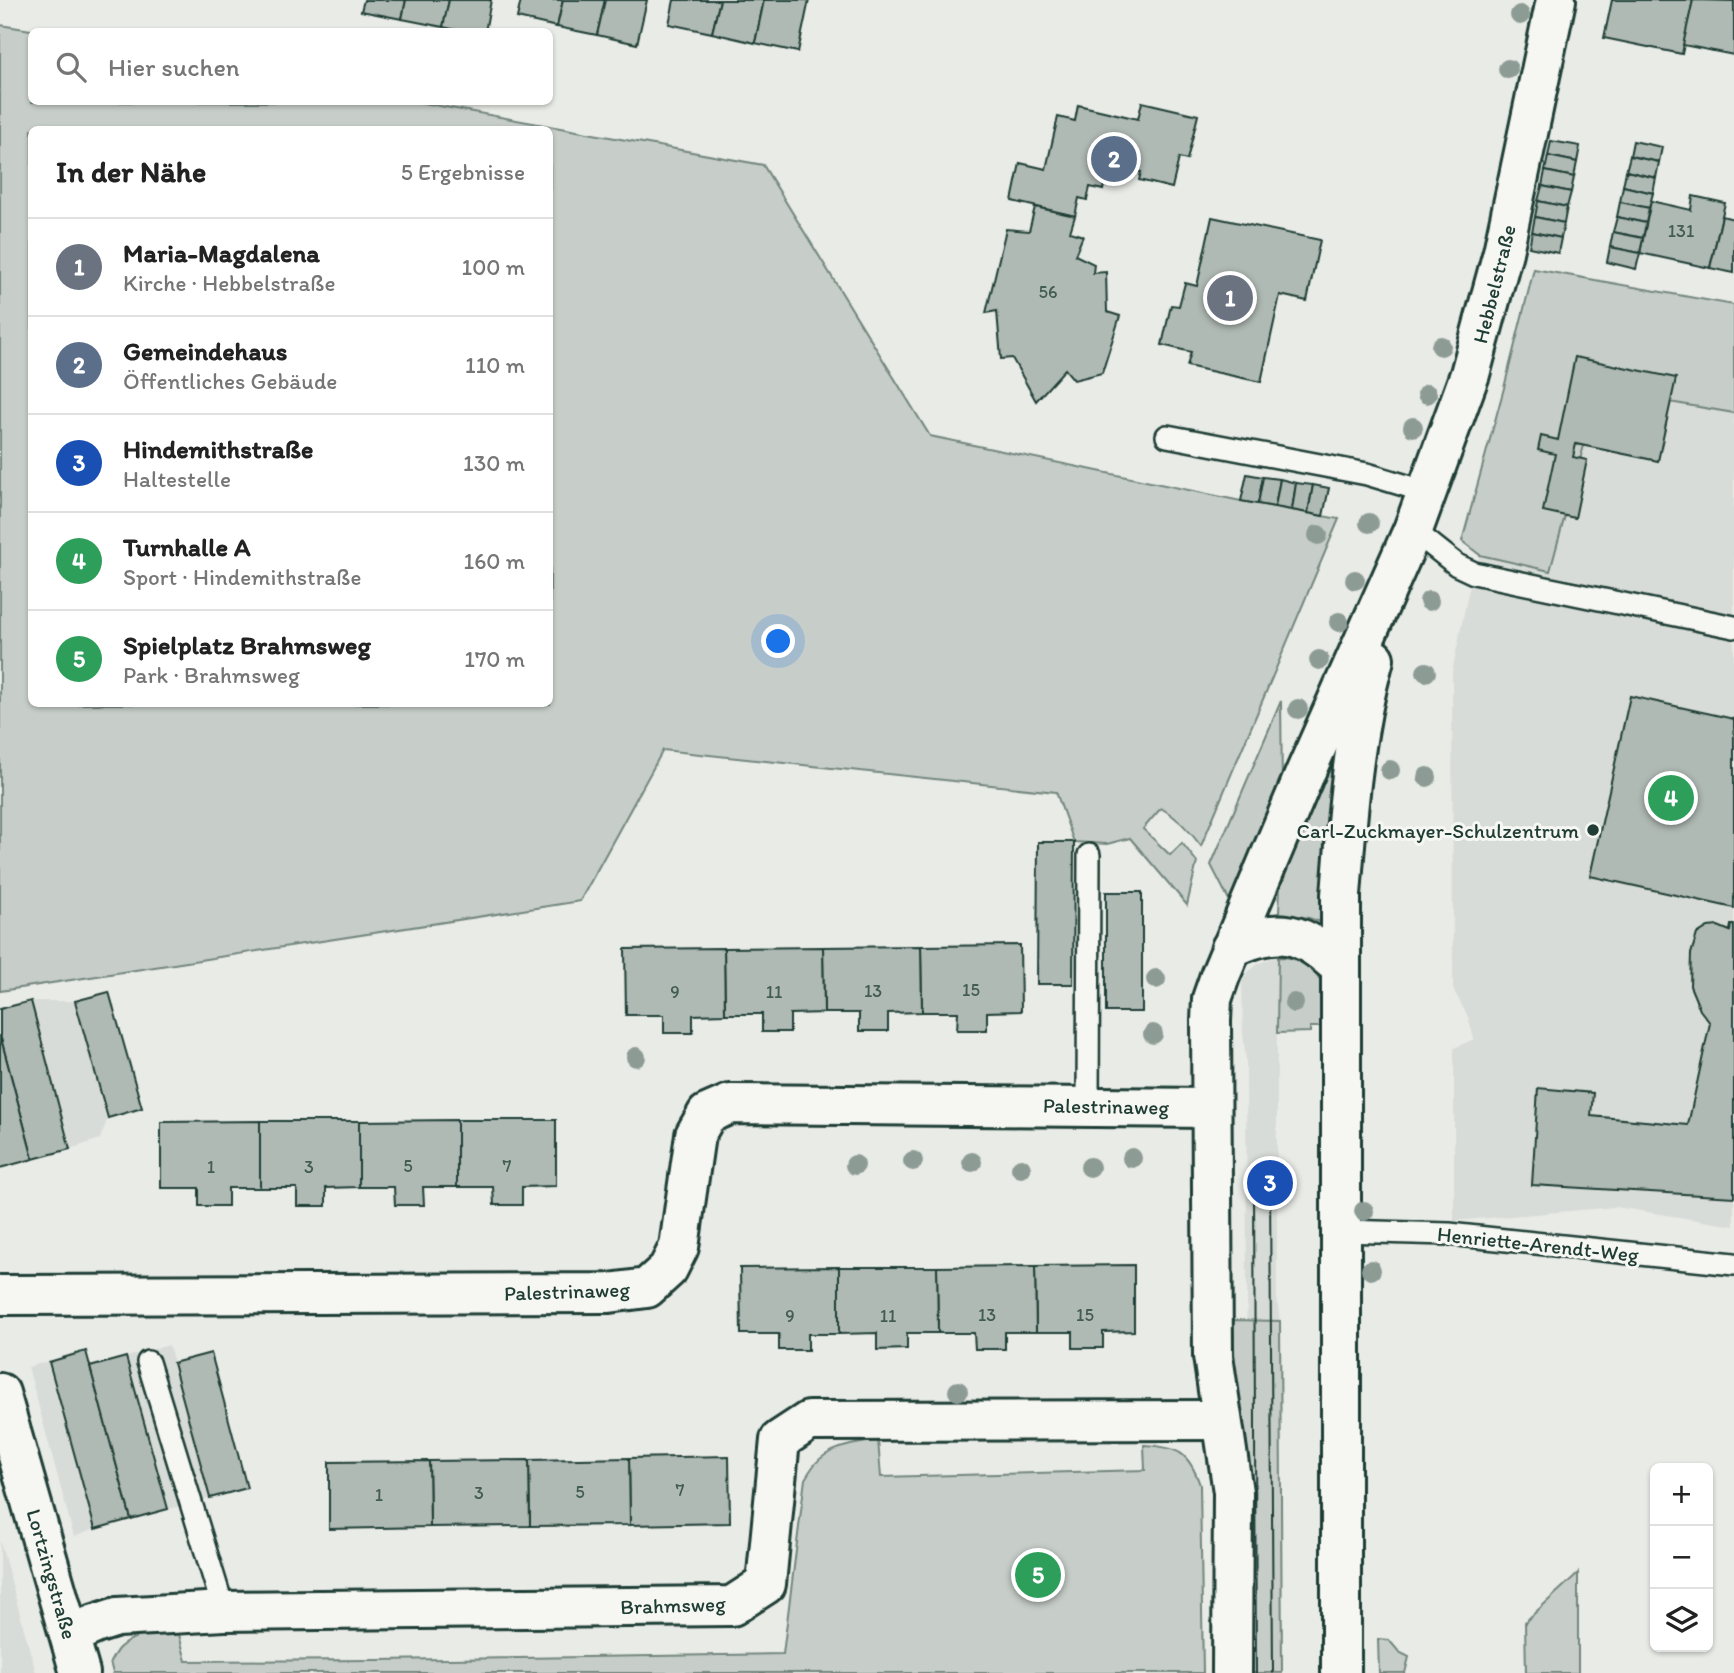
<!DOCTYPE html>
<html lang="de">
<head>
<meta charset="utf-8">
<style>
  body { margin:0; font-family:Itim,sans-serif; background:#f2f2f2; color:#222 }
  .controls { position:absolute; right:21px; bottom:21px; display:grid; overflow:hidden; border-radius:10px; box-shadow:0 2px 5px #0004 }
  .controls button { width:63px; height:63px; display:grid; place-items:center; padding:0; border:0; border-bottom:2px solid #e0e0e0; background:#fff; color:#222; font:35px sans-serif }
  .you { position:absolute; left:779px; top:642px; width:24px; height:24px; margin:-18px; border:5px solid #fff; border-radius:50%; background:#1a73e8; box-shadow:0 0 0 10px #1a73e833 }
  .badge { display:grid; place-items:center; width:46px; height:46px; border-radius:50%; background:#0b8043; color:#fff; font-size:23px; font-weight:700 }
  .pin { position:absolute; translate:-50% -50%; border:4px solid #fff; box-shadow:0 2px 7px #0006 }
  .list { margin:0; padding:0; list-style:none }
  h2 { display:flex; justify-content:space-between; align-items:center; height:91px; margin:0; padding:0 28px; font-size:30px }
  h2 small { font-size:23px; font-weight:400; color:#767676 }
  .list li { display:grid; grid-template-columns:46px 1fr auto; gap:21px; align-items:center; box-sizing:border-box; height:98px; padding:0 28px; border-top:2px solid #e0e0e0 }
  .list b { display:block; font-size:26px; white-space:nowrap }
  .list p { margin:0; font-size:23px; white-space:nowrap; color:#767676 }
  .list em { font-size:23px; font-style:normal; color:#767676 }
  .icon { flex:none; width:38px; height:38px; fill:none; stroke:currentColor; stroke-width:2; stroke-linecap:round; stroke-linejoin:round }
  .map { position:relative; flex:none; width:1734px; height:1673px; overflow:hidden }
  .search { position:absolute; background:#fff; box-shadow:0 2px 5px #0004; left:28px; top:28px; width:525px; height:77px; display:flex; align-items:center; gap:18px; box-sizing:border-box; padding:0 24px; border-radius:10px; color:#767676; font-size:26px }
  .panel { position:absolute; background:#fff; box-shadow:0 2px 5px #0004; left:28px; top:126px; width:525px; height:581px; border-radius:10px }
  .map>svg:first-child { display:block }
</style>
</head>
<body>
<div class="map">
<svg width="1734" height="1673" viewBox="0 0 1734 1673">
  <rect width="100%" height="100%" fill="#e9ebe7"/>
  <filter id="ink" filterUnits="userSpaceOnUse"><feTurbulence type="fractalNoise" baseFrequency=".0143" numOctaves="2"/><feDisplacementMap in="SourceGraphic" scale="14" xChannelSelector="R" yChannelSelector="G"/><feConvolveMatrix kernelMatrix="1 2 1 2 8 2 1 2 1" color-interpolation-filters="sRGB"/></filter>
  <g filter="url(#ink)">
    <!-- built -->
    <g fill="#d8dcd8">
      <polygon points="1575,357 1734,393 1734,1226 1616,1207 1454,1221 1454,1048 1474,1039 1468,1017 1453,989 1452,672 1468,593 1480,555 1543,511"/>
      <polygon points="1278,957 1277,1033 1277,1297 1280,1321 1282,1673 1244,1321 1246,1320 1247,1310 1246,1062 1243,1033 1242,982 1247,973 1258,964 1269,959"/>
      <polygon points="109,992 142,1108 108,1118 100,1139 70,1149 0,1168 0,1009 31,1001 75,1001"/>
      <polygon points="169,1345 174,1363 211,1353 247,1488 95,1529 74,1537 28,1367 86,1351 91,1367"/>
      <polygon points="0,1541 36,1673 0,1673"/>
    </g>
    <!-- green -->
    <g fill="#c7cec9" stroke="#73867e" stroke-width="2" fill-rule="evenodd">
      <path d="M0 25 37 31 32 32V102H418L763 165 930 436 1241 501 1339 519 1201 846C1190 831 1177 817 1161 808L1143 829 1170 855 1182 843 1197 862 1187 905 1130 838 1107 844 1074 842 1056 792 663 750 580 901 0 991ZM32 130H550V704H32Z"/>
      <polygon points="1534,269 1734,305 1734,413 1599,390 1550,571 1480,555 1462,541 1504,388"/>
      <polygon points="1281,701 1282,787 1231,904 1211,865"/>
      <polygon points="1332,763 1336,763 1323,923 1309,918 1279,913 1280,884 1328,766"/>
      <path d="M1278 957C1325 957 1324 991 1326 1027H1310V1032L1277 1033Z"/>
      <polygon points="1233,1320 1280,1321 1282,1673 1246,1673"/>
      <path d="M878 1440 881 1477 1145 1470 1144 1445C1178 1447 1189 1452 1200 1485L1203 1673H113L110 1662C113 1657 116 1651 119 1648 135 1633 159 1632 178 1631L186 1661 378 1660 783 1654 805 1479C808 1474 811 1469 815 1464 830 1446 856 1444 878 1440Z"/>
      <polygon points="1578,1573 1578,1673 1526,1673 1525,1622"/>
      <polygon points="1378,1639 1389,1640 1399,1652 1409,1657 1405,1673 1379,1673"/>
    </g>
    <!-- building -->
    <g fill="#b0bab5" stroke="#1f3d34" stroke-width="2">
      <polygon points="364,0 406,0 402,19 361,11"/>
      <polygon points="406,0 449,0 443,27 402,19"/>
      <polygon points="449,0 491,0 485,32 465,32 443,27"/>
      <polygon points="521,0 563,0 557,27 517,18"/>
      <polygon points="563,0 605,0 597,35 557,27"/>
      <polygon points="605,0 647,0 637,44 597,35"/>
      <polygon points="674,0 720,0 712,33 669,24"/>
      <polygon points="720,0 764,0 755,43 712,33"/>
      <polygon points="764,0 809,0 798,52 755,43"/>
      <polygon points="1612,0 1693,0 1682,54 1604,38"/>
      <polygon points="1693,0 1734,1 1734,55 1683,45"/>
      <polygon points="1142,102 1198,115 1187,160 1179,158 1172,188 1139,180 1141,172 1108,164 1103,190 1090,187 1087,200 1079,198 1075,216 1012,201 1020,163 1046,169 1058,117 1075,121 1078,105 1138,119"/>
      <polygon points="1551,141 1580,146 1577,162 1548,156"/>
      <polygon points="1633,141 1662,147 1659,162 1630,156"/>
      <polygon points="1548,156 1577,162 1574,177 1545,171"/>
      <polygon points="1630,156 1659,162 1656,178 1626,171"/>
      <polygon points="1545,171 1574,177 1571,192 1542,186"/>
      <polygon points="1626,171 1656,178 1653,193 1623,186"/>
      <polygon points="1542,186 1571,192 1567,207 1538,201"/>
      <polygon points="1623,186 1653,193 1649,208 1620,202"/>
      <polygon points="1693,196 1725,203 1710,268 1640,253 1651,201 1691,210"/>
      <polygon points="1538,201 1567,207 1564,223 1535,217"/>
      <polygon points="1620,202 1649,208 1646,223 1617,217"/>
      <polygon points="1035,207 1075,216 1070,232 1083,236 1075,255 1094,264 1093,273 1106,272 1107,312 1120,316 1102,373 1074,380 1065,369 1036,401 1012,358 1001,359 997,311 986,313 1006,229 1029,231"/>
      <polygon points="1722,216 1734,219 1734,273 1710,268"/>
      <polygon points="1212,217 1320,240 1307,301 1280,295 1261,382 1187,366 1191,352 1162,345 1171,305 1179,306 1185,283 1197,286"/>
      <polygon points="1535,217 1564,223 1561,238 1532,232"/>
      <polygon points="1617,217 1646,223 1643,238 1613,232"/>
      <polygon points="1532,232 1561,238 1558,253 1529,247"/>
      <polygon points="1613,232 1643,238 1640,253 1610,247"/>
      <polygon points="1610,247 1640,253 1636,269 1607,262"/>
      <polygon points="1575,357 1676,378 1658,461 1576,444 1573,457 1587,460 1575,518 1543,511 1555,454 1538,450 1541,436 1558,440"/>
      <polygon points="1247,474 1263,477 1258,504 1241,501"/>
      <polygon points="1263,477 1280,479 1275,507 1258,504"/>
      <polygon points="1280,479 1296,483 1292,510 1275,507"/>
      <polygon points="1296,483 1313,485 1308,513 1292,510"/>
      <polygon points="1313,485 1329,488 1323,516 1308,513"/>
      <polygon points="1630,696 1734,719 1734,908 1590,876"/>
      <polygon points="1038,842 1074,842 1073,984 1037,984"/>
      <rect x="1106" y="892" width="36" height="120"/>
      <polygon points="1731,925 1734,925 1734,1197 1532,1185 1538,1088 1593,1093 1591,1116 1688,1125 1710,1023 1700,1010 1690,986 1691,954 1697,934 1708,927 1718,926 1730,931"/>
      <polygon points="1020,945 1021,1011 987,1012 987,1030 957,1030 958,1012 922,1012 921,946"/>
      <polygon points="921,946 922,1012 888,1013 888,1031 859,1031 859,1013 824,1013 823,947"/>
      <polygon points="823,947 824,1013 790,1014 790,1032 762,1032 762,1014 725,1014 724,948"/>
      <polygon points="724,948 725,1014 693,1015 693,1033 664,1033 664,1015 626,1015 625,949"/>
      <polygon points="109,992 142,1108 108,1118 75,1001"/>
      <polygon points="31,1001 70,1149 33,1159 0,1035 0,1009"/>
      <polygon points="0,1035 33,1159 0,1168"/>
      <polygon points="457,1120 556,1120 556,1186 522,1187 522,1205 494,1205 493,1187 457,1187"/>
      <polygon points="457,1120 457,1187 423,1187 424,1205 395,1205 394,1187 359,1187 359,1121"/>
      <polygon points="260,1121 260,1188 228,1188 228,1206 199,1206 199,1188 161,1188 161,1122"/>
      <polygon points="260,1121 359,1121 359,1187 326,1188 326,1206 297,1206 297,1188 260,1188"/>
      <polygon points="1134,1265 1134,1331 1103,1332 1103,1348 1073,1348 1073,1332 1036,1332 1035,1266"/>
      <polygon points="1035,1266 1036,1332 1005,1332 1005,1349 975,1349 974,1333 938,1333 937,1267"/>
      <polygon points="839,1267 937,1267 938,1333 907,1333 907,1349 877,1350 877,1333 839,1334"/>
      <polygon points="839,1267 839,1334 808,1334 808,1350 779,1350 779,1334 741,1334 740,1268"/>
      <polygon points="86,1351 131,1519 95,1529 49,1362"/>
      <polygon points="211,1353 247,1488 210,1498 173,1363"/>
      <polygon points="126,1357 168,1509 131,1519 90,1367"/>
      <polygon points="729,1456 730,1523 630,1525 629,1458"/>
      <polygon points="629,1458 630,1525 530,1526 529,1460"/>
      <polygon points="529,1460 530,1526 430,1527 429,1461"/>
      <polygon points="429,1461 430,1527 329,1529 329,1462"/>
    </g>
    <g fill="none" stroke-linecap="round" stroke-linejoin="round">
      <!-- lane casing -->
      <g stroke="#1f3d34" stroke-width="26">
        <g id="lane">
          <polyline points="1167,436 1367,474 1427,492"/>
          <polyline points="1413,530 1457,565 1474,573 1734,627"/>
          <polyline points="1088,1106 1089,855"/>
          <polyline points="1341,1231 1449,1234 1734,1264"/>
          <polyline points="148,1362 224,1611"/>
        </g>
      </g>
      <!-- street casing -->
      <g stroke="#1f3d34" stroke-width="44">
        <g id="street">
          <polyline points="0,1295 609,1293 647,1288 668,1269 679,1247 695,1135 707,1114 730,1104 1211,1108"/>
          <polyline points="0,1393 80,1673"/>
          <polyline points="70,1635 95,1624 117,1617 224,1611 732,1606 766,1584 780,1440 809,1421 1222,1420"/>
        </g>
      </g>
      <!-- secondary casing -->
      <g stroke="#1f3d34" stroke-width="44">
        <g id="secondary">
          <path d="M1231 948C1280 925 1302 931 1341 968"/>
          <polyline points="1232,1673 1233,1492 1213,1356 1211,1021 1212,999 1220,976 1306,771 1413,530 1470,374 1503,252 1556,0"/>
          <path d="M1341 1673V895C1347 816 1353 736 1374 659"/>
        </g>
      </g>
      <!-- lane -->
      <use href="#lane" stroke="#f6f6f2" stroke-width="21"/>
      <!-- street -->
      <use href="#street" stroke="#f6f6f2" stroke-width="38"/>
      <!-- secondary -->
      <use href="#secondary" stroke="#f6f6f2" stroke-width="38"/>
      <!-- tram -->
      <g stroke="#1f3d34" stroke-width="2">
        <polyline points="1270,1183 1273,1673"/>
        <polyline points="1254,1184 1256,1673"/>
      </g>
    </g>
    <!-- trees -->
    <g fill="#8d9b95">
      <circle cx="1520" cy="15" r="10"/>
      <circle cx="1508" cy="69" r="10"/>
      <circle cx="1441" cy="346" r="10"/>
      <circle cx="1427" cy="394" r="10"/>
      <circle cx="1413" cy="427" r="10"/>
      <circle cx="1369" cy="523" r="10"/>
      <circle cx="1318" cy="535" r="10"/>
      <circle cx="1355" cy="580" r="10"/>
      <circle cx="1429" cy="601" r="10"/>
      <circle cx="1339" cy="622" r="10"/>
      <circle cx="1319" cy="660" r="10"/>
      <circle cx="1426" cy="672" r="10"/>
      <circle cx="1298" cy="709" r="10"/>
      <circle cx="1390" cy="770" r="10"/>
      <circle cx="1427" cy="777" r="10"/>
      <circle cx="1156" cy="979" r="10"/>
      <circle cx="1294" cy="1003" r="10"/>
      <circle cx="1153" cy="1034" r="10"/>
      <circle cx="636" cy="1057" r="10"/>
      <circle cx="1132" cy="1158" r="10"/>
      <circle cx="913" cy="1161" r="10"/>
      <circle cx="972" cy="1162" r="10"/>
      <circle cx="855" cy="1165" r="10"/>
      <circle cx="1090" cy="1167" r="10"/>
      <circle cx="1021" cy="1168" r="10"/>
      <circle cx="1364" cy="1211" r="10"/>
      <circle cx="1371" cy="1270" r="10"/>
      <circle cx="958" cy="1391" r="10"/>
    </g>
  </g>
  <!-- markers -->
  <circle fill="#1f3d34" stroke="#f6f6f2" stroke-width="2.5" cx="1593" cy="830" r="7"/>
  <g text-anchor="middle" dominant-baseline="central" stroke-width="6" stroke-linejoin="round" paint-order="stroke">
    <!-- number labels -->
    <g font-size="18" fill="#435c54">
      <text x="1681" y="231">131</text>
      <text x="1048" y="292">56</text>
      <text x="971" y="990">15</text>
      <text x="873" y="991">13</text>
      <text x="675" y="992">9</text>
      <text x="774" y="992">11</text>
      <text x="408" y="1166">5</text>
      <text x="507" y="1166">7</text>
      <text x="211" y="1167">1</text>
      <text x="309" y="1167">3</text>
      <text x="987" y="1315">13</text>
      <text x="1085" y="1315">15</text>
      <text x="790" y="1316">9</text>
      <text x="888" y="1316">11</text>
      <text x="680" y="1490">7</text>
      <text x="580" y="1492">5</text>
      <text x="479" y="1493">3</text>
      <text x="379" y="1495">1</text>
    </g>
    <!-- street labels -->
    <g font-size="21" fill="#1f3d34" stroke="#f6f6f2">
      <text transform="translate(1494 284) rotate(-76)">Hebbelstraße</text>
      <text transform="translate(1106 1106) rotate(1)">Palestrinaweg</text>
      <text transform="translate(1538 1244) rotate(6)">Henriette-Arendt-Weg</text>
      <text transform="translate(567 1291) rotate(-2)">Palestrinaweg</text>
      <text transform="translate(52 1574) rotate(74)">Lortzingstraße</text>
      <text transform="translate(673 1605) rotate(-2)">Brahmsweg</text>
    </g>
    <!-- poi labels -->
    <g font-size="21" fill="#1f3d34" stroke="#f6f6f2" text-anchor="end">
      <text x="1579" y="830">Carl-Zuckmayer-Schulzentrum</text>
    </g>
  </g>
</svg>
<div class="controls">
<button>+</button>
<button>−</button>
<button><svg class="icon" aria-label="layers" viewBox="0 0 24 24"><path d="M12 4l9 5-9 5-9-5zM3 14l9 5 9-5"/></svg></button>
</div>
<div class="you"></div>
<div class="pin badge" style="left:1230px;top:298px;background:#6b7280">1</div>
<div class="pin badge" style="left:1114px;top:159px;background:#5c6f8a">2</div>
<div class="pin badge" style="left:1270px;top:1183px;background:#1a4fb4">3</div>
<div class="pin badge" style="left:1671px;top:798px;background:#2e9e5b">4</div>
<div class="pin badge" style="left:1038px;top:1575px;background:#2e9e5b">5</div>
<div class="search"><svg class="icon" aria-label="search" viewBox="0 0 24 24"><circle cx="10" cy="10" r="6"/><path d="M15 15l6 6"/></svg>Hier suchen</div>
<section class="panel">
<h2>In der Nähe<small>5 Ergebnisse</small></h2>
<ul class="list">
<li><span class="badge" style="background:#6b7280">1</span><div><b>Maria-Magdalena</b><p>Kirche · Hebbelstraße</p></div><em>100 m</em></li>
<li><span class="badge" style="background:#5c6f8a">2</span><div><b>Gemeindehaus</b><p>Öffentliches Gebäude</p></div><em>110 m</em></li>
<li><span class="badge" style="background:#1a4fb4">3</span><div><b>Hindemithstraße</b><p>Haltestelle</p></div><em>130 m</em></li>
<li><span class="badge" style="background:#2e9e5b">4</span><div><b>Turnhalle A</b><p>Sport · Hindemithstraße</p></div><em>160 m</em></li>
<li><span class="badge" style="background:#2e9e5b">5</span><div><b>Spielplatz Brahmsweg</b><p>Park · Brahmsweg</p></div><em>170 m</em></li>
</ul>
</section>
</div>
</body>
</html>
